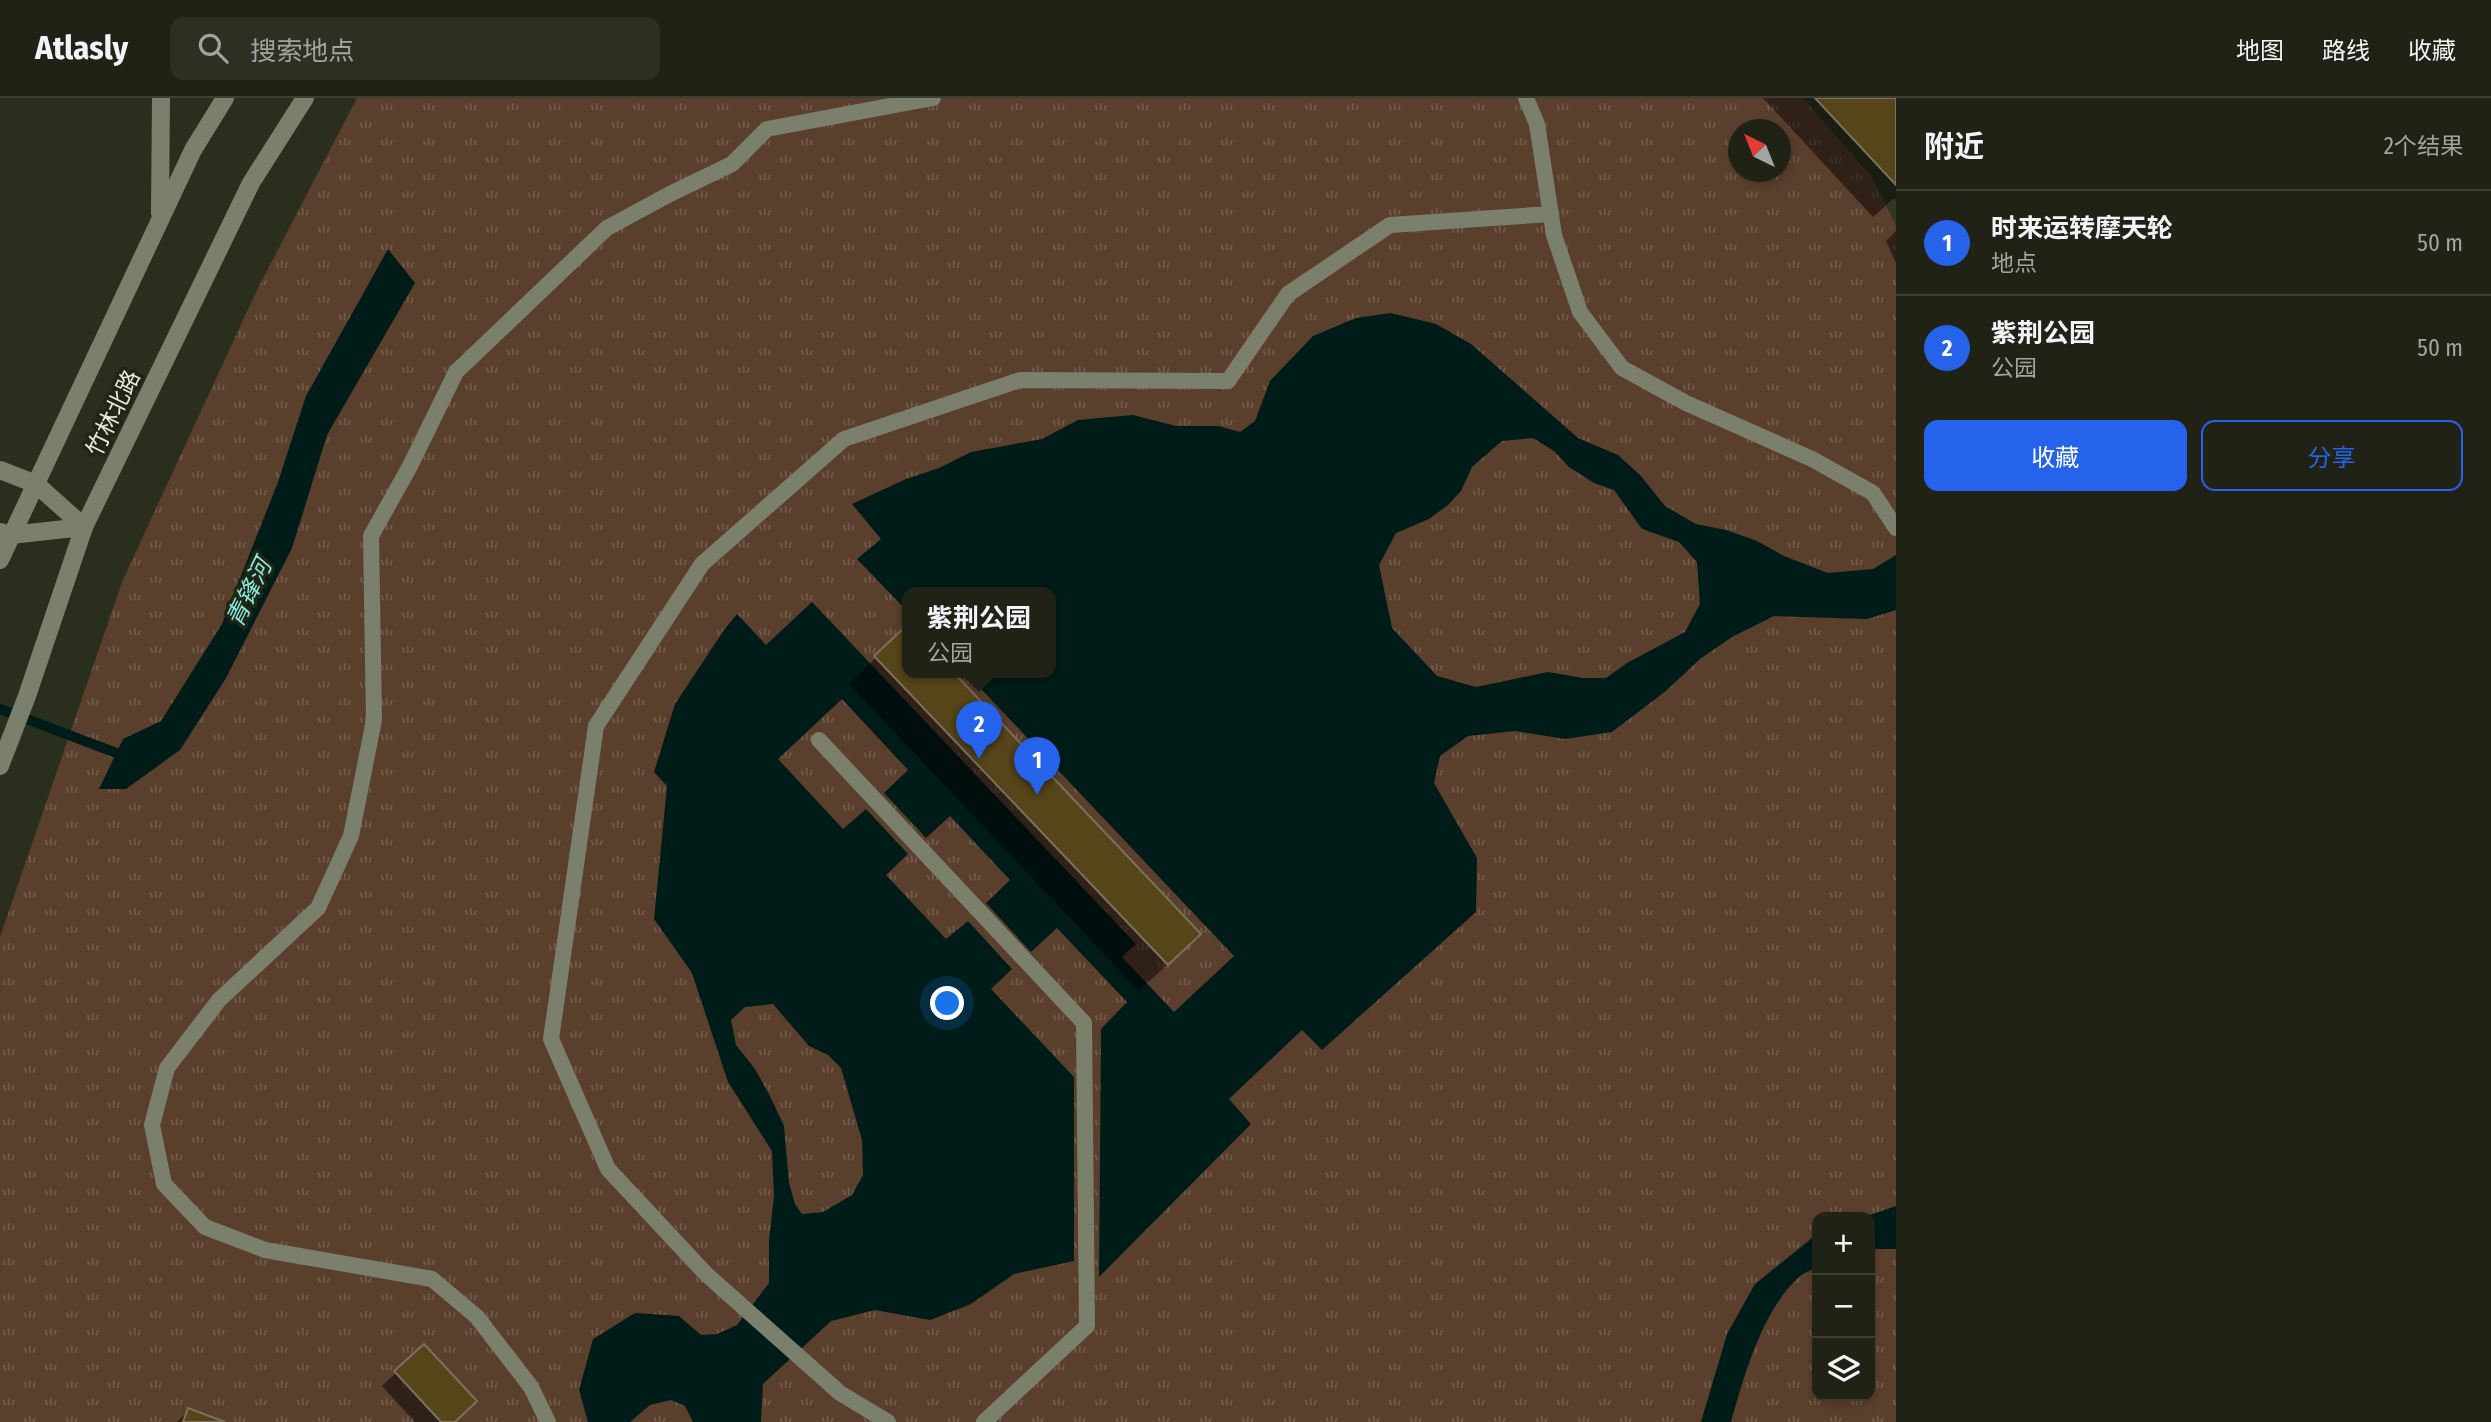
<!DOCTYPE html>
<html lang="zh">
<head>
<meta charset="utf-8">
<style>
  body { margin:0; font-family:"Fira Sans Condensed","Noto Sans SC",sans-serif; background:#2d2f23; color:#f1f3f6 }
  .controls { position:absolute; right:21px; bottom:21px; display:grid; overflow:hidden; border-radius:14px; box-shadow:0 4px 10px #0003 }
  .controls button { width:63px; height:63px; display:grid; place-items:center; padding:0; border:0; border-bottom:2px solid #3d3f35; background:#202216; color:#f1f3f6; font:35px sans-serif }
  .compass { position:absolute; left:1728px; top:21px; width:63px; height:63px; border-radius:50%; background:#202216; box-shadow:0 4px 10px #0003; rotate:317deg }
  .you { position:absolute; left:948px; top:906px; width:24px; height:24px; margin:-18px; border:5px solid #fff; border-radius:50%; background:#1a73e8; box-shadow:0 0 0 10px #1a73e833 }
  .badge { display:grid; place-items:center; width:46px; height:46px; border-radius:50%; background:#2563eb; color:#fff; font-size:23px; font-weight:700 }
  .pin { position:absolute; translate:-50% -58px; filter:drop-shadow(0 2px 4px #0008) }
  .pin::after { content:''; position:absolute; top:37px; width:24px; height:21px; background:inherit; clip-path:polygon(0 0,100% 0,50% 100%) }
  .popup { position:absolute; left:902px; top:489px; width:154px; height:91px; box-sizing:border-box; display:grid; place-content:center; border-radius:14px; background:#202216; filter:drop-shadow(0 2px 5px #0005); font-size:23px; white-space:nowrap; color:#a2a4a1 }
  .popup b { font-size:26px; color:#f1f3f6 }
  .popup::after { content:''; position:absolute; left:50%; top:100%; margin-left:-14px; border:14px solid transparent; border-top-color:#202216 }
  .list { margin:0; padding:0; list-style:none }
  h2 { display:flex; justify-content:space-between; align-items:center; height:91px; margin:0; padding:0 28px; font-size:30px }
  h2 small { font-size:23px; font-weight:400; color:#a2a4a1 }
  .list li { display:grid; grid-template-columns:46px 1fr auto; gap:21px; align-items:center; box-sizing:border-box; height:105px; padding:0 28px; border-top:2px solid #3d3f35 }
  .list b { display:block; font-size:26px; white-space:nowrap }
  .list p { margin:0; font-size:23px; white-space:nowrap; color:#a2a4a1 }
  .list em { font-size:23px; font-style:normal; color:#a2a4a1 }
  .actions { display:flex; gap:14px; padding:21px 28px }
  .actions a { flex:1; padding:16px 0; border:2px solid #2563eb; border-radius:14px; text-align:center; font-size:24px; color:#2563eb }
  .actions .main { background:#2563eb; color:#fff }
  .icon { flex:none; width:38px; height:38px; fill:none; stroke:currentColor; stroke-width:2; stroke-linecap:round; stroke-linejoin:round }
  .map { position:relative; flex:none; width:1896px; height:1324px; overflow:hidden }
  header { display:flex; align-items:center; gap:42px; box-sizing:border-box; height:98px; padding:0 35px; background:#202216; border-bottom:2px solid #3d3f35 }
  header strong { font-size:33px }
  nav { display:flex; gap:38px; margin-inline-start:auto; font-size:24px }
  .search { width:490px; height:63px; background:#2d2f23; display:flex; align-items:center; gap:18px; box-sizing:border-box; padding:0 24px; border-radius:14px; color:#a2a4a1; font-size:26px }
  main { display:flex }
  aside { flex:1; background:#202216 }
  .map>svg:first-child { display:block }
</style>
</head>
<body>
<header>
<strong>Atlasly</strong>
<div class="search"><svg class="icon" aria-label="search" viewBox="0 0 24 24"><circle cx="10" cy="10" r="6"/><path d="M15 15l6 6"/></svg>搜索地点</div>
<nav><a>地图</a><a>路线</a><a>收藏</a></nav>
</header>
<main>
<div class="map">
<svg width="1896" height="1324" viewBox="0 0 1896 1324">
  <defs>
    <pattern id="park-tufts" width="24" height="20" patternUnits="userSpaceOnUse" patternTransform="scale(1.75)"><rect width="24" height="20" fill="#5b3f2d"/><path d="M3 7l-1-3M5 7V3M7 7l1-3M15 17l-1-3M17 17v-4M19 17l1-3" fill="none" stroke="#735b4b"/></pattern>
  </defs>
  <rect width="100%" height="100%" fill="#2a2e1d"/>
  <!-- built -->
  <polygon fill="#323820" points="1803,0 1896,0 1896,127 1871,78"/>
  <!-- park -->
  <path fill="url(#park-tufts)" fill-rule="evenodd" d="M357 0H1803L1871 78 1896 127V1324H0V839L122 484 257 192ZM1738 32H1780V74H1738ZM907 495H1051V575H907ZM1817 1119H1870V1298H1817Z"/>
  <!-- water -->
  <g fill="#001c19" fill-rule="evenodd">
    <polygon points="388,151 415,185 327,337 292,450 226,580 180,652 126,691 99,691 123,641 161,623 222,526 278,384 306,298"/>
    <path d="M1391 215 1436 226 1471 246 1578 340 1618 357 1641 378 1665 408 1696 426 1726 432 1757 443 1784 458 1828 475 1873 471 1896 457V512L1867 521 1774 518 1732 539 1700 561 1666 593 1612 634 1565 641 1515 633 1468 638 1440 658 1434 685 1477 760 1476 814 1322 952 1302 932 1229 1001 1251 1026 1099 1179 1101 931 1127 904 1057 830 1031 854 986 805 1010 782 950 718 926 740 884 695 908 672 842 601 778 661 843 731 866 711 908 756 886 777 946 841 968 823 1012 871 991 891 1074 979V1163L1014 1176 971 1206 930 1222 875 1212 831 1223 763 1286 761 1324H693L685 1308 671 1302 650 1307 630 1324H588L579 1292 593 1241 635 1215 679 1218 701 1237 717 1236 737 1227 769 1185V1143L774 1098 772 1053 728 984 692 875 654 821 667 688 654 674 675 606 724 532 737 516 766 547 812 504 1136 846 1122 859 1174 914 1234 858 966 575H1051V495H907V513L857 461 881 441 852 406 906 381 939 370 971 354 1042 341 1078 322 1133 317 1176 328H1218L1240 334 1255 323 1270 283 1313 238 1356 220ZM1533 340 1554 353 1569 369 1594 385 1614 392 1642 431 1679 444 1697 464 1700 506 1685 534 1627 565 1606 580H1583L1548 574 1476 589 1437 578 1392 530 1379 467 1396 435 1429 421 1448 407 1461 393 1472 369 1502 343ZM773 906 809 948 828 957 841 970 862 1042 863 1077 852 1097 823 1114 802 1116 795 1106 789 1085 784 1028 769 996 755 971 736 947 731 922 745 909Z"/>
    <polygon points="1896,1108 1896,1151 1870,1151 1870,1119 1864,1119"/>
    <path d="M1817 1136V1169C1811 1172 1803 1175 1798 1180 1762 1213 1744 1278 1731 1324H1701L1727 1236 1755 1186Z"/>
  </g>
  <!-- shadow -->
  <g fill="#0007">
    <polygon points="1763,0 1896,0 1896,102 1894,100 1873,119"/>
    <polygon points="1896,133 1896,165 1886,143"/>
    <polygon points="907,529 907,575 1171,863 1139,893 849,586"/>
    <polygon points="424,1248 453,1324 415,1324 382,1288"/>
    <polygon points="189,1312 220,1324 177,1324"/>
  </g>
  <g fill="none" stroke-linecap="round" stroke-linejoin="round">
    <!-- stream -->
    <polyline stroke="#001c19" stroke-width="10" points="0,611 127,659"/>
  </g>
  <!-- building -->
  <g fill="#57451a" stroke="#7a715e" stroke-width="2">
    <polygon points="1815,0 1896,0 1896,87"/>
    <polygon points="907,527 907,575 954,575 1201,836 1168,867 874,558"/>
    <polygon points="424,1246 477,1303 455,1324 441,1324 394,1273"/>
    <polygon points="188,1310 225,1324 183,1324"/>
  </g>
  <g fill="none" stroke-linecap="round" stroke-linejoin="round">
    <!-- lane -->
    <g stroke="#7a806c" stroke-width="16">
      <polyline points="1526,0 1537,26 1554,137 1580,214 1622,270 1686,305 1812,361 1873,395 1896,430"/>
      <polyline points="819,642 1084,925 1087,1228 984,1324"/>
      <polyline points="548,1324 531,1289 477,1219 432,1181 265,1152 205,1129 164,1086 152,1027 167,970 219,902 318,810 351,738 374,622 371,438 410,368 456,274 607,130 670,96 732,66 767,31 933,0"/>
      <polyline points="888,1324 840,1295 706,1176 608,1071 551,941 596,628 702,466 844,341 1020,282 1228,283 1288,196 1390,127 1550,116"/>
    </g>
    <!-- secondary -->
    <g stroke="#7a806c" stroke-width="18">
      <polyline points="160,115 161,0"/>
      <polyline points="0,372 36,386 84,429"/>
      <polyline points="1,434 10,437 84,429"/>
      <polyline points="0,462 193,52 225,0"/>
      <polyline points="0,668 27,598 84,429 251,85 305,0"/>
    </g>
  </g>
  <g text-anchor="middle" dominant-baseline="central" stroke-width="7" stroke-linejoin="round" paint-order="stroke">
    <!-- street labels -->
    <g font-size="23" fill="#e6e9de" stroke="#202514">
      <text transform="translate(113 315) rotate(-64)">竹林北路</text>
    </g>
    <!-- water labels -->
    <g font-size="24" font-style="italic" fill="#87e9e0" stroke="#202514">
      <text transform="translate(249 495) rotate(-64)">青锋河</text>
    </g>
  </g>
</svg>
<div class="controls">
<button>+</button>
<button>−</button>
<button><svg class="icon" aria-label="layers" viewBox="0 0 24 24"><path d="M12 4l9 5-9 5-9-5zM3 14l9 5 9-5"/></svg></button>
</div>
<svg class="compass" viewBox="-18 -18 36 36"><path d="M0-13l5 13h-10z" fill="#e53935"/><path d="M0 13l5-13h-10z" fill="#a2a4a1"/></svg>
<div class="you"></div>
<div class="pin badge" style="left:1037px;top:697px">1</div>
<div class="pin badge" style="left:979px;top:661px">2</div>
<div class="popup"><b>紫荆公园</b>公园</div>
</div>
<aside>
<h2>附近<small>2个结果</small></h2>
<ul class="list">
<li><span class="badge">1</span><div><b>时来运转摩天轮</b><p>地点</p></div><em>50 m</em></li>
<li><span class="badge">2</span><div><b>紫荆公园</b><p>公园</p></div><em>50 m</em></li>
</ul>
<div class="actions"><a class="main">收藏</a><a>分享</a></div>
</aside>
</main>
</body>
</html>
